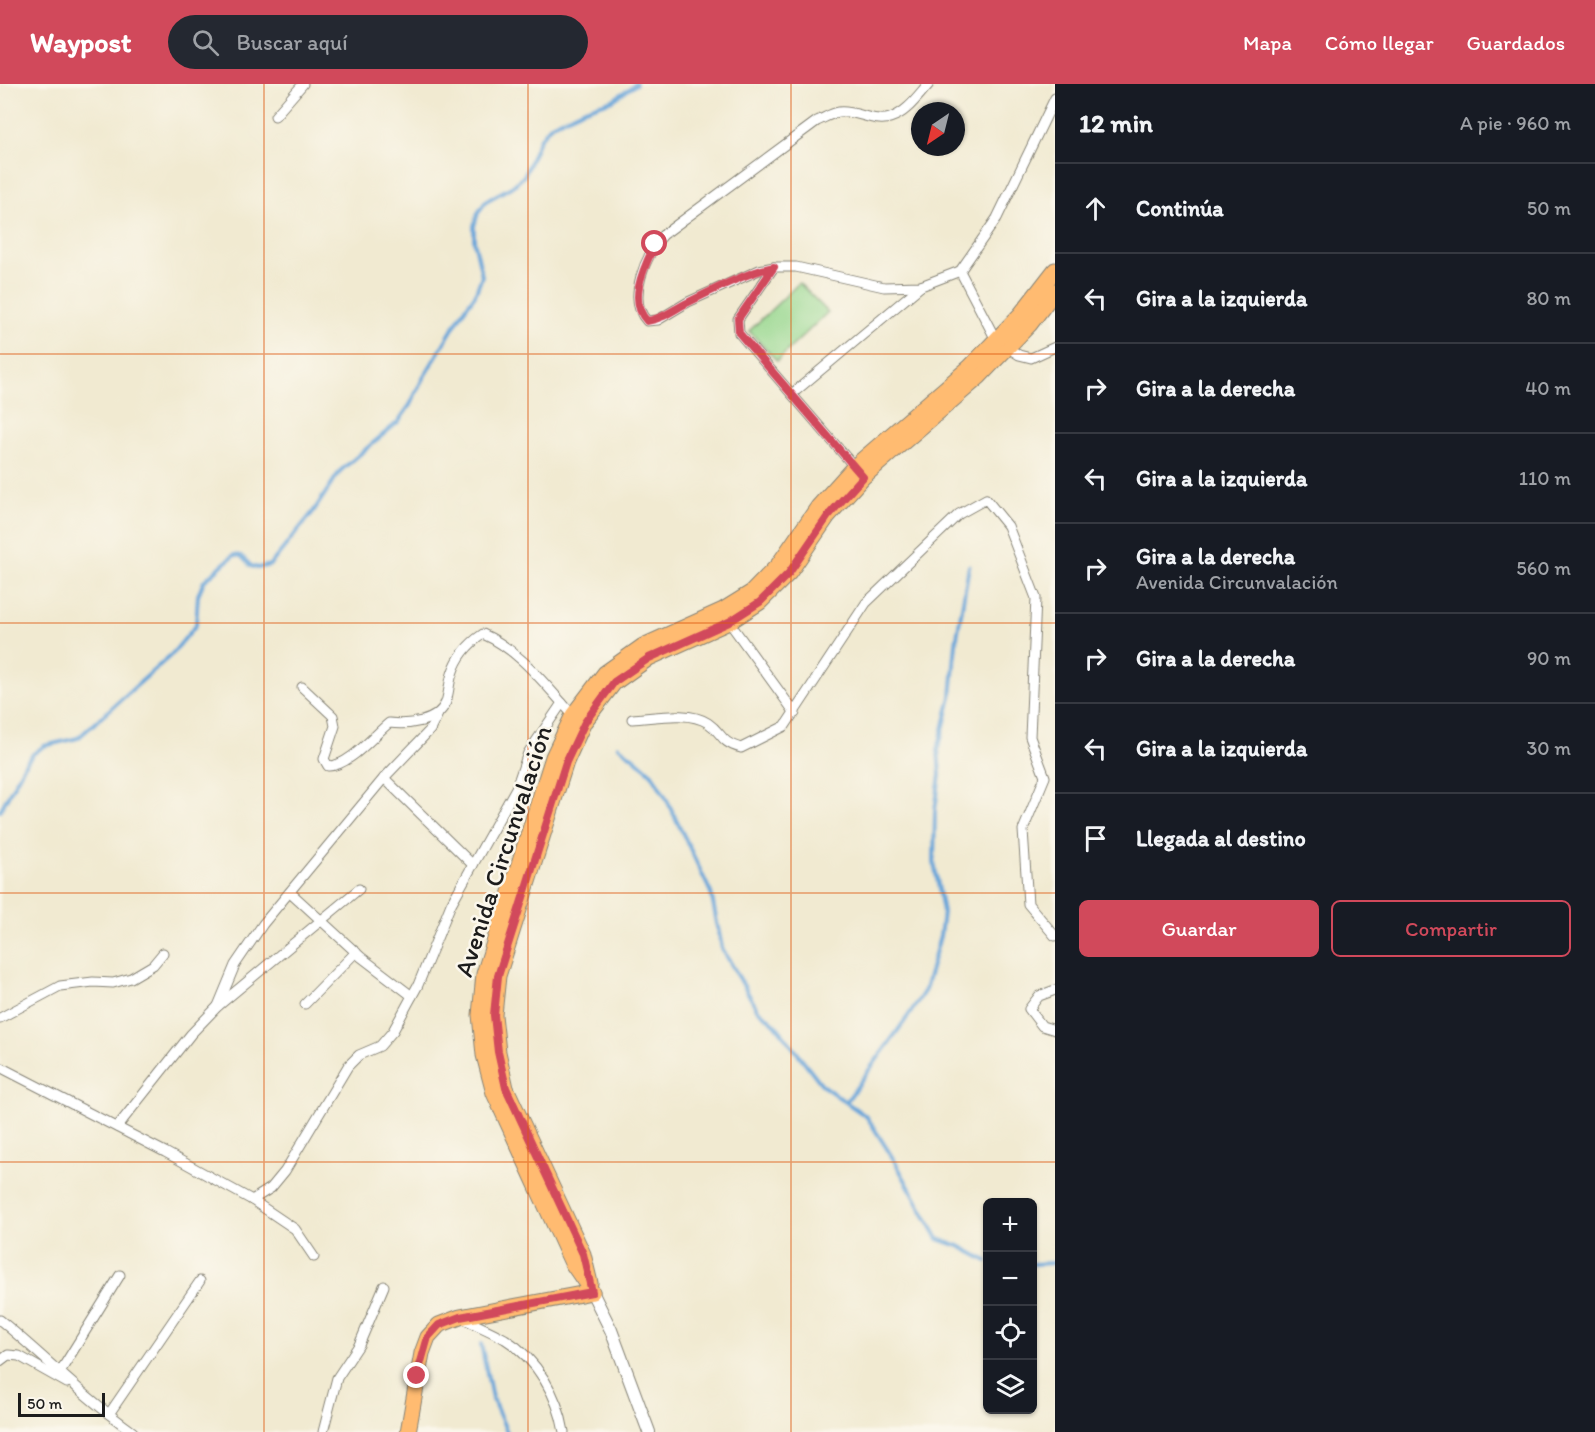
<!DOCTYPE html>
<html lang="es">
<head>
<meta charset="utf-8">
<style>
  body { margin:0; font-family:Itim,sans-serif; background:#242831; color:#f1f3f6 }
  .controls { position:absolute; right:18px; bottom:18px; display:grid; overflow:hidden; border-radius:9px; box-shadow:0 2px 4px #0004 }
  .controls button { width:54px; height:54px; display:grid; place-items:center; padding:0; border:0; border-bottom:2px solid #363941; background:#171b24; color:#f1f3f6; font:30px sans-serif }
  .compass { position:absolute; left:911px; top:18px; width:54px; height:54px; border-radius:50%; background:#171b24; box-shadow:0 2px 4px #0004; rotate:215deg }
  .scale { position:absolute; left:18px; bottom:15px; width:87px; box-sizing:border-box; padding-left:6px; border:3px solid #1c1c1c; border-top:0; font-size:16px; line-height:21px; white-space:nowrap; color:#1c1c1c; -webkit-text-stroke:4px #fbf7ec; paint-order:stroke }
  .stop { position:absolute; width:18px; height:18px; margin:-14px; border:4px solid #d1495b; border-radius:50%; background:#fff }
  .stop.end { background:#d1495b; border-color:#fff; box-shadow:0 2px 6px #0008 }
  .list { margin:0; padding:0; list-style:none }
  h2 { display:flex; justify-content:space-between; align-items:center; height:78px; margin:0; padding:0 24px; font-size:26px }
  h2 small { font-size:20px; font-weight:400; color:#9ea1a6 }
  .list li { display:grid; grid-template-columns:39px 1fr auto; gap:18px; align-items:center; box-sizing:border-box; height:90px; padding:0 24px; border-top:2px solid #363941 }
  .list b { display:block; font-size:22px; white-space:nowrap }
  .list p { margin:0; font-size:20px; white-space:nowrap; color:#9ea1a6 }
  .list em { font-size:20px; font-style:normal; color:#9ea1a6 }
  .actions { display:flex; gap:12px; padding:18px 24px }
  .actions a { flex:1; padding:14px 0; border:2px solid #d1495b; border-radius:9px; text-align:center; font-size:21px; color:#d1495b }
  .actions .main { background:#d1495b; color:#fff }
  .icon { flex:none; width:33px; height:33px; fill:none; stroke:currentColor; stroke-width:2; stroke-linecap:round; stroke-linejoin:round }
  .map { position:relative; flex:none; width:1055px; height:1348px; overflow:hidden }
  header { display:flex; align-items:center; gap:36px; box-sizing:border-box; height:84px; padding:0 30px; background:#d1495b; color:#fff }
  header strong { font-size:28px }
  nav { display:flex; gap:33px; margin-inline-start:auto; font-size:21px }
  .search { width:420px; height:54px; background:#242831; display:flex; align-items:center; gap:15px; box-sizing:border-box; padding:0 21px; border-radius:33px; color:#9ea1a6; font-size:22px }
  main { display:flex }
  aside { flex:1; background:#171b24 }
  .map>svg:first-child { display:block }
</style>
</head>
<body>
<header>
<strong>Waypost</strong>
<div class="search"><svg class="icon" aria-label="search" viewBox="0 0 24 24"><circle cx="10" cy="10" r="6"/><path d="M15 15l6 6"/></svg>Buscar aquí</div>
<nav><a>Mapa</a><a>Cómo llegar</a><a>Guardados</a></nav>
</header>
<main>
<div class="map">
<svg width="1055" height="1348" viewBox="0 0 1055 1348">
  <rect width="100%" height="100%" fill="#fbf7ec"/>
  <filter id="ink" filterUnits="userSpaceOnUse"><feTurbulence type="fractalNoise" baseFrequency=".0167" numOctaves="2"/><feDisplacementMap in="SourceGraphic" scale="12" xChannelSelector="R" yChannelSelector="G"/><feConvolveMatrix kernelMatrix="1 2 1 2 8 2 1 2 1" color-interpolation-filters="sRGB"/></filter>
  <filter id="wash" filterUnits="userSpaceOnUse"><feTurbulence type="fractalNoise" baseFrequency=".008" numOctaves="4" result="noise"/><feDisplacementMap in="SourceGraphic" scale="24" xChannelSelector="R" yChannelSelector="G"/><feGaussianBlur stdDeviation="1.35" result="paint"/><feColorMatrix in="noise" values="0 0 0 0 0 0 0 0 0 0 0 0 0 0 0 0 0 1.4 0 .05"/><feComposite in="paint" operator="in"/></filter>
  <g filter="url(#wash)">
    <rect width="100%" height="100%" fill="#f1ead1"/>
    <!-- green -->
    <polygon fill="#97d78e" stroke="#5a7a55" stroke-width="1.5" points="799,199 828,228 777,277 749,247"/>
    <g fill="none" stroke-linecap="round" stroke-linejoin="round">
      <!-- stream -->
      <g stroke="#68a5d9" stroke-width="4">
        <polyline points="618,662 634,674 652,690 665,712 711,809 722,864 757,925 775,940 823,1002 867,1033 894,1076 938,1155 959,1162 987,1177"/>
        <polyline points="0,727 25,680 33,670 44,662 78,654 172,570 196,541 198,511 204,497 234,471 241,472 251,482 258,484 270,481 313,428 340,387 398,338 410,321 422,296 464,226 475,211 482,192 474,156 474,142 478,129 486,117 513,102 524,92 539,56 551,41 585,25 613,16 636,0"/>
        <polyline points="846,1018 909,931 925,906 940,852 943,828 934,778 935,726 940,691 938,666 951,613 956,559 969,482"/>
        <polyline points="1032,1180 1055,1179"/>
        <polyline points="481,1260 492,1314 507,1348"/>
      </g>
    </g>
  </g>
  <g filter="url(#ink)">
    <g fill="none" stroke-linecap="round" stroke-linejoin="round">
      <!-- minor casing -->
      <g stroke="#868376" stroke-width="11">
        <g id="minor">
          <path d="M929 0C918 12 907 29 890 34 874 39 856 26 839 28 832 29 824 34 817 37L663 151C646 170 626 216 647 237L658 236 688 218 759 186 774 183H796L884 203 921 202 960 187 997 134 1055 14"/>
          <polyline points="275,32 303,0"/>
          <polyline points="774,183 738,235 739,249 858,387"/>
          <polyline points="960,187 996,256 1019,271 1031,274 1055,263"/>
          <polyline points="792,310 921,202"/>
          <polyline points="729,538 795,629"/>
          <path d="M302 603 333 632 335 642 324 675 328 682C348 683 373 652 389 639 408 641 438 639 446 618 449 609 449 599 452 590 457 574 468 560 483 550 521 567 545 601 573 631"/>
          <path d="M632 635C655 634 688 626 708 639 723 649 719 658 741 664L785 642 866 519 959 430 986 415 1008 442 1036 514 1030 653 1045 693 1023 746 1028 820 1055 852"/>
          <polyline points="384,694 473,781"/>
          <polyline points="290,808 361,873 412,912"/>
          <polyline points="1055,906 1039,912 1029,925 1042,942 1055,946"/>
          <polyline points="305,920 356,868"/>
          <polyline points="218,922 235,881 263,840 384,694 430,646 438,630"/>
          <polyline points="0,934 60,902 93,898 113,899 131,894 153,881 163,869"/>
          <polyline points="0,983 165,1068 252,1116 295,1145 314,1173"/>
          <polyline points="117,1043 191,950 218,922 359,805"/>
          <polyline points="252,1116 271,1104 285,1087 348,982 359,971 380,962 393,947 418,901 451,820 516,704 528,669 562,619"/>
          <path d="M462 1234C476 1241 491 1247 505 1255 537 1275 558 1312 564 1348"/>
          <path d="M0 1236C45 1273 86 1315 133 1348"/>
          <polyline points="0,1277 8,1271 19,1272 67,1299"/>
          <polyline points="60,1288 120,1191"/>
          <polyline points="109,1330 200,1197"/>
          <polyline points="323,1348 337,1294 359,1261 384,1202"/>
        </g>
      </g>
      <!-- tertiary casing -->
      <g stroke="#868376" stroke-width="14">
        <polyline id="tertiary" points="592,1208 611,1246 649,1348"/>
      </g>
      <!-- primary casing -->
      <g stroke="#868376" stroke-width="17">
        <g id="primary">
          <polyline points="590,1199 583,1170 506,1004 498,968 494,931 498,892 566,678 584,638 614,599 649,574 729,538 760,518 789,489 828,432 863,393 979,293 1030,240 1055,207"/>
          <polyline points="592,1208 572,1179 494,1009 484,971 480,931 484,890 553,673 573,631 605,589 643,562 723,526 752,508 778,481 818,423 854,383 970,283 1020,231 1055,186"/>
          <polyline points="408,1348 422,1269 428,1253 439,1241 460,1233 592,1208"/>
        </g>
      </g>
      <!-- minor -->
      <use href="#minor" stroke="#fff" stroke-width="9"/>
      <!-- tertiary -->
      <use href="#tertiary" stroke="#fff" stroke-width="12"/>
      <!-- primary -->
      <use href="#primary" stroke="#ffbb71" stroke-width="15"/>
    </g>
  </g>
  <g fill="none" stroke-linecap="round" stroke-linejoin="round" filter="url(#ink)">
    <!-- route -->
    <path stroke="#d1495b" stroke-width="8" d="M417 1292 428 1253 439 1241 460 1233 592 1208 583 1170 506 1004 498 968 494 931 498 892 566 678 585 638 614 598 649 574 729 538 760 518 789 489 828 432 863 393 739 249 738 235 774 183C745 189 715 205 689 218 674 225 663 235 647 237 627 216 645 182 655 160"/>
  </g>
  <!-- grid -->
  <path fill="none" stroke="#de560d" stroke-width="1.5" stroke-opacity="0.55" d="M264 0V1348M528 0V1348M791 0V1348M0 270H1055M0 539H1055M0 809H1055M0 1078H1055"/>
  <g text-anchor="middle" dominant-baseline="central" stroke-width="5" stroke-linejoin="round" paint-order="stroke">
    <!-- street labels -->
    <g font-size="26" fill="#1c1c1c" stroke="#fbf7ec">
      <text transform="translate(503 767) rotate(-72)">Avenida Circunvalación</text>
    </g>
  </g>
</svg>
<div class="controls">
<button>+</button>
<button>−</button>
<button><svg class="icon" aria-label="locate" viewBox="0 0 24 24"><circle cx="12" cy="12" r="6"/><path d="M12 2v4M12 18v4M2 12h4M18 12h4"/></svg></button>
<button><svg class="icon" aria-label="layers" viewBox="0 0 24 24"><path d="M12 4l9 5-9 5-9-5zM3 14l9 5 9-5"/></svg></button>
</div>
<svg class="compass" viewBox="-18 -18 36 36"><path d="M0-13l5 13h-10z" fill="#e53935"/><path d="M0 13l5-13h-10z" fill="#9ea1a6"/></svg>
<div class="scale">50 m</div>
<div class="stop" style="left:655px;top:160px"></div>
<div class="stop end" style="left:417px;top:1292px"></div>
</div>
<aside>
<h2>12 min<small>A pie · 960 m</small></h2>
<ul class="list">
<li><svg class="icon" aria-label="ahead" viewBox="0 0 24 24"><path d="M12 20V5M6 11l6-6 6 6"/></svg><div><b>Continúa</b></div><em>50 m</em></li>
<li><svg class="icon" aria-label="left" viewBox="0 0 24 24"><path d="M17 20v-9H6M10 6l-5 5 5 5"/></svg><div><b>Gira a la izquierda</b></div><em>80 m</em></li>
<li><svg class="icon" aria-label="right" viewBox="0 0 24 24"><path d="M7 20v-9h11M14 6l5 5-5 5"/></svg><div><b>Gira a la derecha</b></div><em>40 m</em></li>
<li><svg class="icon" aria-label="left" viewBox="0 0 24 24"><path d="M17 20v-9H6M10 6l-5 5 5 5"/></svg><div><b>Gira a la izquierda</b></div><em>110 m</em></li>
<li><svg class="icon" aria-label="right" viewBox="0 0 24 24"><path d="M7 20v-9h11M14 6l5 5-5 5"/></svg><div><b>Gira a la derecha</b><p>Avenida Circunvalación</p></div><em>560 m</em></li>
<li><svg class="icon" aria-label="right" viewBox="0 0 24 24"><path d="M7 20v-9h11M14 6l5 5-5 5"/></svg><div><b>Gira a la derecha</b></div><em>90 m</em></li>
<li><svg class="icon" aria-label="left" viewBox="0 0 24 24"><path d="M17 20v-9H6M10 6l-5 5 5 5"/></svg><div><b>Gira a la izquierda</b></div><em>30 m</em></li>
<li><svg class="icon" aria-label="arrive" viewBox="0 0 24 24"><path d="M6 21V4h12l-3 4 3 4H6"/></svg><div><b>Llegada al destino</b></div></li>
</ul>
<div class="actions"><a class="main">Guardar</a><a>Compartir</a></div>
</aside>
</main>
</body>
</html>
